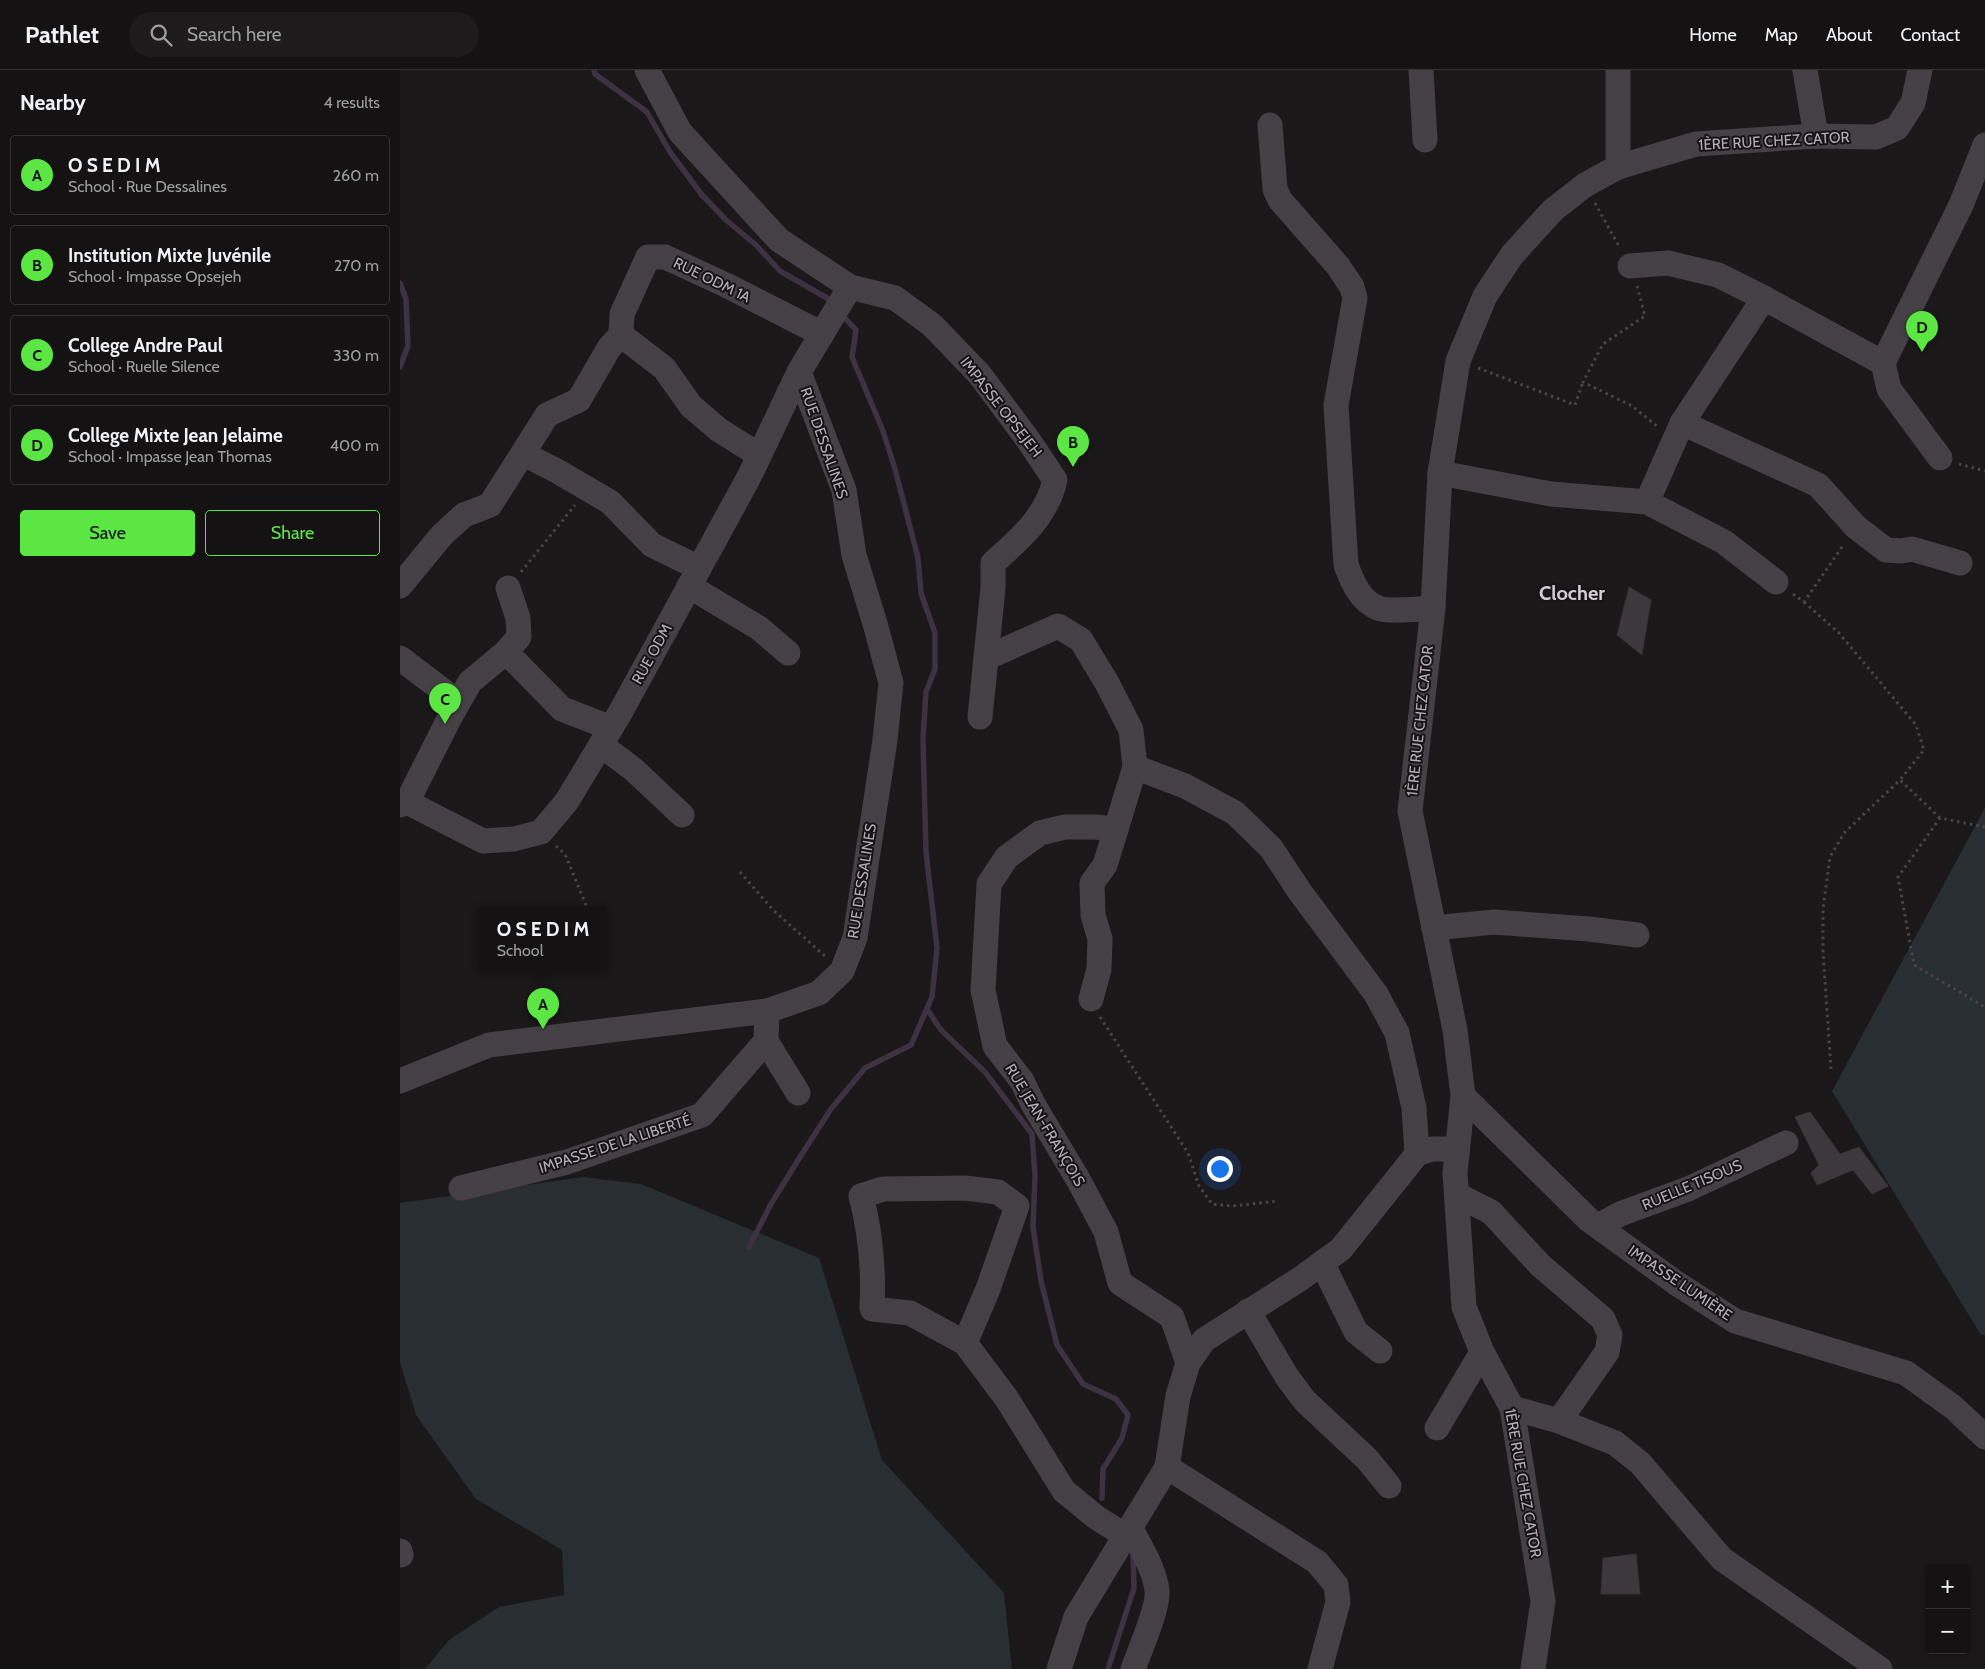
<!DOCTYPE html>
<html lang="en">
<head>
<meta charset="utf-8">
<style>
  body { margin:0; font-family:Cabin,sans-serif; background:#1d1b1c; color:#f1f3f6 }
  .controls { position:absolute; right:15px; bottom:15px; display:grid; overflow:hidden; border-radius:5px; box-shadow:0 1px 4px #0004 }
  .controls button { width:45px; height:45px; display:grid; place-items:center; padding:0; border:0; border-bottom:1px solid #333233; background:#141213; color:#f1f3f6; font:25px sans-serif }
  .you { position:absolute; left:819px; top:1098px; width:18px; height:18px; margin:-12px; border:4px solid #fff; border-radius:50%; background:#1a73e8; box-shadow:0 0 0 8px #1a73e833 }
  .badge { display:grid; place-items:center; width:32px; height:32px; border-radius:50%; background:#5ce644; color:#111; font-size:16px; font-weight:700 }
  .pin { position:absolute; translate:-50% -41px; filter:drop-shadow(0 1px 2px #0008) }
  .pin::after { content:''; position:absolute; top:26px; width:18px; height:15px; background:inherit; clip-path:polygon(0 0,100% 0,50% 100%) }
  .popup { position:absolute; left:79px; top:836px; width:128px; height:65px; box-sizing:border-box; display:grid; place-content:center; border-radius:5px; background:#141213; filter:drop-shadow(0 1px 4px #0005); font-size:16px; white-space:nowrap; color:#9d9ea0 }
  .popup b { font-size:19px; color:#f1f3f6 }
  .popup::after { content:''; position:absolute; left:50%; top:100%; margin-left:-10px; border:10px solid transparent; border-top-color:#141213 }
  .list { margin:0; padding:0; list-style:none }
  h2 { display:flex; justify-content:space-between; align-items:center; height:65px; margin:0; padding:0 20px; font-size:21px }
  h2 small { font-size:16px; font-weight:400; color:#9d9ea0 }
  .list li { display:grid; grid-template-columns:32px 1fr auto; gap:15px; align-items:center; box-sizing:border-box; height:80px; margin:0 10px 10px; padding:0 10px; border:1px solid #333233; border-radius:5px }
  .list b { display:block; font-size:19px; white-space:nowrap }
  .list p { margin:0; font-size:16px; white-space:nowrap; color:#9d9ea0 }
  .list em { font-size:16px; font-style:normal; color:#9d9ea0 }
  .actions { display:flex; gap:10px; padding:15px 20px }
  .actions a { flex:1; padding:11px 0; border:1px solid #5ce644; border-radius:5px; text-align:center; font-size:18px; color:#5ce644 }
  .actions .main { background:#5ce644; color:#111 }
  .icon { flex:none; width:28px; height:28px; fill:none; stroke:currentColor; stroke-width:2; stroke-linecap:round; stroke-linejoin:round }
  .map { position:relative; flex:none; width:1585px; height:1599px; overflow:hidden }
  header { display:flex; align-items:center; gap:30px; box-sizing:border-box; height:70px; padding:0 25px; background:#141213; border-bottom:1px solid #333233 }
  header strong { font-size:24px }
  nav { display:flex; gap:28px; margin-inline-start:auto; font-size:18px }
  .search { width:350px; height:45px; background:#1d1b1c; display:flex; align-items:center; gap:12px; box-sizing:border-box; padding:0 18px; border-radius:28px; color:#9d9ea0; font-size:19px }
  main { display:flex }
  aside { flex:1; background:#141213 }
  .map>svg:first-child { display:block }
</style>
</head>
<body>
<header>
<strong>Pathlet</strong>
<div class="search"><svg class="icon" aria-label="search" viewBox="0 0 24 24"><circle cx="10" cy="10" r="6"/><path d="M15 15l6 6"/></svg>Search here</div>
<nav><a>Home</a><a>Map</a><a>About</a><a>Contact</a></nav>
</header>
<main>
<aside>
<h2>Nearby<small>4 results</small></h2>
<ul class="list">
<li><span class="badge">A</span><div><b>O S E D I M</b><p>School · Rue Dessalines</p></div><em>260 m</em></li>
<li><span class="badge">B</span><div><b>Institution Mixte Juvénile</b><p>School · Impasse Opsejeh</p></div><em>270 m</em></li>
<li><span class="badge">C</span><div><b>College Andre Paul</b><p>School · Ruelle Silence</p></div><em>330 m</em></li>
<li><span class="badge">D</span><div><b>College Mixte Jean Jelaime</b><p>School · Impasse Jean Thomas</p></div><em>400 m</em></li>
</ul>
<div class="actions"><a class="main">Save</a><a>Share</a></div>
</aside>
<div class="map">
<svg width="1585" height="1599" viewBox="0 0 1585 1599">
  <rect width="100%" height="100%" fill="#1a1819"/>
  <!-- green -->
  <g fill="#282e31">
    <polygon points="1585,738 1585,1265 1581,1265 1432,1021"/>
    <polygon points="183,1107 241,1114 419,1188 482,1390 604,1523 612,1599 25,1599 49,1570 99,1537 164,1525 162,1480 76,1429 16,1345 0,1292 0,1133"/>
  </g>
  <g fill="none" stroke-linecap="round" stroke-linejoin="round">
    <!-- stream -->
    <g stroke="#3c3242" stroke-width="5.5">
      <polyline points="194,0 195,4 247,42 270,82 302,125 326,150 356,175 380,201 427,228 432,233"/>
      <polyline points="0,213 6,229 8,276 0,297"/>
      <polyline points="527,939 541,960 585,1002 632,1064 635,1106 633,1157 641,1211 657,1275 683,1314 716,1329 728,1345 722,1368 703,1399 702,1428"/>
      <polyline points="349,1177 371,1134 400,1087 431,1039 465,998 511,975 532,927 537,878 526,782 523,669 526,622 535,599 535,563 521,523 518,488 495,399 483,361 452,287 456,260 441,244"/>
      <polyline points="708,1599 734,1518 733,1483"/>
    </g>
  </g>
  <!-- building -->
  <g fill="#3c383b" stroke="#363235">
    <polygon points="1229,517 1251,530 1242,585 1217,565"/>
    <polygon points="1410,1042 1440,1084 1459,1077 1488,1116 1472,1124 1453,1100 1417,1115 1411,1103 1419,1095 1395,1047"/>
    <polygon points="1236,1484 1240,1524 1201,1524 1203,1488"/>
  </g>
  <g fill="none" stroke-linecap="round" stroke-linejoin="round">
    <!-- path -->
    <g stroke="#4a434a" stroke-width="3" stroke-dasharray="2.5 4" stroke-linecap="butt">
      <polyline points="1195,133 1220,178"/>
      <polyline points="1237,216 1245,246 1203,274 1183,312 1232,336 1257,356"/>
      <polyline points="1078,298 1175,335 1183,312"/>
      <polyline points="1559,394 1585,401"/>
      <polyline points="121,502 175,435"/>
      <polyline points="1393,524 1404,532 1444,474"/>
      <polyline points="1404,532 1439,563 1516,655 1524,680 1500,710"/>
      <polyline points="1585,757 1540,748 1498,807 1514,895 1585,937"/>
      <polyline points="156,776 165,784 188,840"/>
      <polyline points="340,802 373,840 426,887"/>
      <polyline points="700,947 788,1083 799,1116 812,1134 832,1136 878,1131"/>
      <polyline points="1431,999 1423,882 1423,839 1430,787 1444,763 1500,710 1540,748"/>
    </g>
    <!-- minor -->
    <g stroke="#454045" stroke-width="25">
      <path d="M247 0 280 62 379 170 450 217 495 228 532 255 580 305 629 371 655 410C647 446 620 469 593 493V518L580 647"/>
      <polyline points="1021,0 1025,70"/>
      <polyline points="1405,0 1416,66"/>
      <path d="M870 55 875 119 880 130 938 196 952 217 955 228 936 335 946 495C952 511 960 531 978 538 988 542 1020 539 1033 538"/>
      <polyline points="1218,97 1218,0"/>
      <polyline points="1230,196 1268,193 1318,205 1364,228 1483,293 1489,319 1540,388"/>
      <polyline points="221,265 222,244 248,187 265,187 326,215 422,264"/>
      <polyline points="1483,293 1561,135 1585,75"/>
      <polyline points="1282,353 1418,415 1456,457 1486,480 1501,481 1512,479 1560,493"/>
      <polyline points="124,384 157,401 210,432 252,475 299,498"/>
      <polyline points="1040,403 1151,424 1247,432 1324,472 1376,512"/>
      <polyline points="1247,432 1282,353 1364,228"/>
      <polyline points="0,516 42,465 64,445 90,435 147,345 179,330 209,278 221,265 264,298 291,336 319,360 359,385"/>
      <polyline points="289,516 359,558 388,583"/>
      <polyline points="106,582 162,639 211,658"/>
      <polyline points="0,588 58,632"/>
      <polyline points="586,588 658,556 681,570 707,613 731,660 735,697 705,795 692,813 693,845 700,869 699,899 691,929"/>
      <polyline points="201,675 233,699 282,745"/>
      <polyline points="735,697 785,716 835,743 871,778 900,822 976,924 997,963 1014,1038 1017,1084"/>
      <polyline points="0,730 7,732 50,647 70,612 106,582 119,567 118,548 108,518"/>
      <polyline points="0,735 7,732 83,771 114,769 141,762 167,731 220,643 349,407 399,302 450,217"/>
      <polyline points="716,759 695,757 665,757 640,763 607,787 589,814 583,920 595,976 622,1011 633,1034 679,1111 706,1162 720,1213 772,1247 788,1293"/>
      <polyline points="1034,858 1094,852 1189,859 1237,865"/>
      <polyline points="366,971 398,1023"/>
      <polyline points="0,1011 89,975 367,941 419,923 442,901 455,868 485,670 491,613 476,557 454,485 444,420 399,302"/>
      <polyline points="1063,1026 1189,1150 1276,1213 1335,1251 1506,1303 1553,1337 1585,1367"/>
      <polyline points="61,1118 167,1092 302,1045 366,971 367,941"/>
      <polyline points="1057,1125 1091,1142 1140,1195 1203,1249 1210,1265 1207,1282 1159,1351"/>
      <polyline points="1198,1156 1220,1144 1288,1119 1386,1073"/>
      <polyline points="922,1193 956,1262 980,1281"/>
      <polyline points="848,1241 887,1307 905,1331 967,1389 989,1416"/>
      <path d="M565 1273 588 1219 617 1136 598 1122 565 1118 483 1119 461 1126C471 1164 474 1200 472 1239L510 1243 565 1273 607 1329 664 1421 697 1448 726 1466 734 1464C743 1482 755 1501 757 1521 759 1536 739 1583 733 1599"/>
      <polyline points="1112,1338 1159,1351 1215,1373 1240,1393 1322,1489 1480,1599"/>
      <polyline points="1037,1358 1082,1282"/>
      <polyline points="767,1397 917,1492 936,1515 938,1532 920,1599"/>
      <polyline points="0,1481 1,1485"/>
      <polyline points="659,1599 676,1547 767,1397 778,1326 788,1293 804,1270 900,1209 941,1179 1017,1084 1032,1079 1057,1079"/>
      <polyline points="1133,1599 1143,1531 1112,1338 1082,1282 1064,1237 1055,1103 1063,1026 1055,960 1010,741 1033,538 1040,403 1058,291 1085,226 1112,185 1153,140 1185,115 1218,97 1296,74 1416,66 1476,67 1497,58 1513,33 1520,0"/>
    </g>
  </g>
  <g text-anchor="middle" dominant-baseline="central" stroke-width="4" stroke-linejoin="round" paint-order="stroke">
    <!-- street labels -->
    <g font-size="15" fill="#b7abb9" stroke="#151314">
      <text transform="translate(1374 71) rotate(-3)">1ÈRE RUE CHEZ CATOR</text>
      <text transform="translate(312 210) rotate(26)">RUE ODM 1A</text>
      <text transform="translate(601 337) rotate(52)">IMPASSE OPSEJEH</text>
      <text transform="translate(424 373) rotate(71)">RUE DESSALINES</text>
      <text transform="translate(252 584) rotate(-61)">RUE ODM</text>
      <text transform="translate(1020 651) rotate(-84)">1ÈRE RUE CHEZ CATOR</text>
      <text transform="translate(462 811) rotate(-81)">RUE DESSALINES</text>
      <text transform="translate(645 1055) rotate(59)">RUE JEAN-FRANÇOIS</text>
      <text transform="translate(215 1074) rotate(-18)">IMPASSE DE LA LIBERTÉ</text>
      <text transform="translate(1292 1115) rotate(-23)">RUELLE TISOUS</text>
      <text transform="translate(1280 1213) rotate(34)">IMPASSE LUMIÈRE</text>
      <text transform="translate(1123 1413) rotate(80)">1ÈRE RUE CHEZ CATOR</text>
    </g>
    <!-- district labels -->
    <g font-size="20" font-weight="bold" fill="#d4ccd5" stroke="#151314">
      <text x="1172" y="523">Clocher</text>
    </g>
  </g>
</svg>
<div class="controls">
<button>+</button>
<button>−</button>
</div>
<div class="you"></div>
<div class="pin badge" style="left:143px;top:959px">A</div>
<div class="popup"><b>O S E D I M</b>School</div>
<div class="pin badge" style="left:673px;top:397px">B</div>
<div class="pin badge" style="left:45px;top:654px">C</div>
<div class="pin badge" style="left:1522px;top:282px">D</div>
</div>
</main>
</body>
</html>
